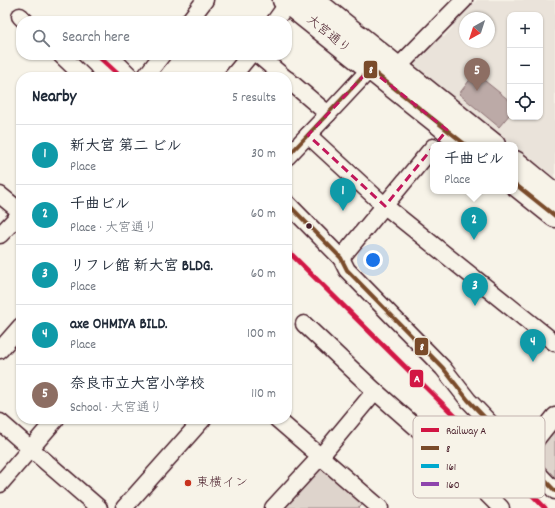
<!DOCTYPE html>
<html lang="en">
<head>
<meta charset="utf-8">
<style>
  body { margin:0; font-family:Dekko,"Klee One",sans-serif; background:#f2f2f3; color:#1f2937 }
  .controls { position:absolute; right:12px; top:12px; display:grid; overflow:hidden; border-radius:8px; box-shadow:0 1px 3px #0004 }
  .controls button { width:36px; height:36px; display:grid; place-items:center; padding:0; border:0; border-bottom:1px solid #e0e1e3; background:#fff; color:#1f2937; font:20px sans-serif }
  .compass { position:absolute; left:459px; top:12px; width:36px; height:36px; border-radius:50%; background:#fff; box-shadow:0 1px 3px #0004; rotate:219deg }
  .you { position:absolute; left:373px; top:260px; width:14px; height:14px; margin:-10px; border:3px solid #fff; border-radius:50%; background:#1a73e8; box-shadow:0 0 0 6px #1a73e833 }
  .badge { display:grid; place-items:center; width:26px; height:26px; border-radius:50%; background:#c8321e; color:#fff; font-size:13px; font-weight:700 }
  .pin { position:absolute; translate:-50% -33px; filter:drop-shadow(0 1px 2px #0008) }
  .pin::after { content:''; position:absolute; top:21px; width:14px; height:12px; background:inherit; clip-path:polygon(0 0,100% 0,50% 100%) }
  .popup { position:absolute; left:430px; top:142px; width:88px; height:52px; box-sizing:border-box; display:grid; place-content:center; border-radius:8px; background:#fff; filter:drop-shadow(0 1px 3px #0005); font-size:13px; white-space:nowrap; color:#747a83 }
  .popup b { font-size:15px; color:#1f2937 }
  .popup::after { content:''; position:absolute; left:50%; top:100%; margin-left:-8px; border:8px solid transparent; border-top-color:#fff }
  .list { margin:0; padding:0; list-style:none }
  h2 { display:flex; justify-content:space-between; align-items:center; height:52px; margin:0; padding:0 16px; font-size:17px }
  h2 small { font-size:13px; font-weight:400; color:#747a83 }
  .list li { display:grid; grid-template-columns:26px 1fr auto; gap:12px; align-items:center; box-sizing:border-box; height:60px; padding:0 16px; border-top:1px solid #e0e1e3 }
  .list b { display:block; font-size:15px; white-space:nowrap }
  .list p { margin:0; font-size:13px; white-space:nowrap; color:#747a83 }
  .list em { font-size:13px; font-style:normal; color:#747a83 }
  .icon { flex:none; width:22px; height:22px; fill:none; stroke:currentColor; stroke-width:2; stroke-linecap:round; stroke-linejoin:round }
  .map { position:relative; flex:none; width:555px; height:508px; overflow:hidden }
  .search { position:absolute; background:#fff; box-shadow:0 1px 3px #0004; left:16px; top:16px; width:276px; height:44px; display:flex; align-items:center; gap:10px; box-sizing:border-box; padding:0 14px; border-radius:16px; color:#747a83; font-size:15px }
  .panel { position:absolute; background:#fff; box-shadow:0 1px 3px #0004; left:16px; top:72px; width:276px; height:352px; border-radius:16px }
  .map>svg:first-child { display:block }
</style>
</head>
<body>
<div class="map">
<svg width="555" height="508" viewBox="0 0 555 508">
  <rect width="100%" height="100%" fill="#f7f3e8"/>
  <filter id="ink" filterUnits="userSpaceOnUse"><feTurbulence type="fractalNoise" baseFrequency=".025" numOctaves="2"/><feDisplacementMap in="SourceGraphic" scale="8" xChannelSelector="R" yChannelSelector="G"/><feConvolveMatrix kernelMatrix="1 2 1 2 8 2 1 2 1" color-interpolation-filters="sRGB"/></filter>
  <g filter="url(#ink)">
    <!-- built -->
    <path fill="#eae3da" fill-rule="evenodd" d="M477 0H555V178L515 146V145H513L412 65 440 36 444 37 453 27V23ZM510 15H540V117H510ZM465 18H489V42H465Z"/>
    <!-- green -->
    <g fill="#ded4cc" stroke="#947a7c">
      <polygon points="555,421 555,482 531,458"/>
      <polygon points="323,464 365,502 359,508 278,508"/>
    </g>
    <!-- water -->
    <polygon fill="#bcaaa7" stroke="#8e7275" points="475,73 510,101 510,114 499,127 459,94"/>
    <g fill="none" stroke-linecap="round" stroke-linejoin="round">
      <!-- minor casing -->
      <g stroke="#4a1f2b" stroke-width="19">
        <g id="minor">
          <polyline points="20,16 25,21"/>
          <polyline points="189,21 205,0"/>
          <polyline points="275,21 288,3"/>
          <polyline points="61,55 84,77"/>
          <polyline points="258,55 284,77"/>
          <polyline points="113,59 131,77"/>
          <polyline points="145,77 162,55"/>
          <polyline points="232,77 250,55"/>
          <polyline points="287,79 328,114"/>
          <polyline points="308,135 385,206 555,343"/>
          <polyline points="287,157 328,114 370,69 397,67 403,62 464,0"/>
          <polyline points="0,195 21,212"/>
          <polyline points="287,203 341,258 347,270 443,368 468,400 555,491"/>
          <polyline points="0,235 21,213"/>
          <polyline points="341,258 433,147"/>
          <polyline points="304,324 375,391 451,458 501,508"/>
          <polyline points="0,350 21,326"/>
          <polyline points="277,419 380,508"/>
          <polyline points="0,422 99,508"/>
          <polyline points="523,456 555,416"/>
          <polyline points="0,484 56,419"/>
          <polyline points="124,508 203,419"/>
          <polyline points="273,508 321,456 375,391"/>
        </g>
      </g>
      <!-- highway casing -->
      <g stroke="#4a1f2b" stroke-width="25">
        <g id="highway">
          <polyline points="284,0 466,145"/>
          <polyline points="313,0 494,145"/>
          <polyline points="515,162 555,195"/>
          <polyline points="515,184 555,216"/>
        </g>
      </g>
      <!-- minor -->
      <use href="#minor" stroke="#f7f3e8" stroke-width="16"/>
      <!-- highway -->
      <use href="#highway" stroke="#f7f3e8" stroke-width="22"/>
      <!-- bus-1 casing -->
      <g stroke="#f7f3e8" stroke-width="7">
        <g id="bus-1">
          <polyline points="287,157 370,69 466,145"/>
          <polyline points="515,184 555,216"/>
          <polyline points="287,203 341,258 347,270 443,368 468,400 555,491"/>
        </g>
      </g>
      <!-- bus-1 -->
      <use href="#bus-1" stroke="#7a4b2a" stroke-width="4"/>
      <!-- rail-1 casing -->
      <g stroke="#f7f3e8" stroke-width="8">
        <g id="rail-1">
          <polyline points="97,55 121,77"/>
          <polyline points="287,250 471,432 545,508"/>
        </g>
      </g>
      <!-- rail-1 -->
      <use href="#rail-1" stroke="#d21644" stroke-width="5"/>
    </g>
  </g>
  <!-- marked area -->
  <path fill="none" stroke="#c2185b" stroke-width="3" stroke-dasharray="8 5" stroke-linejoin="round" d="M370 69 447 130 385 206 308 135Z"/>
  <!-- markers -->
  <circle fill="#4a1f2b" stroke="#f7f3e8" stroke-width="1.5" cx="309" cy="226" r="3.5"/>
  <circle fill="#c8321e" stroke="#f7f3e8" stroke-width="1.5" cx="188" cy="483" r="4"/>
  <g text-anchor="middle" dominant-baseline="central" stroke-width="4" stroke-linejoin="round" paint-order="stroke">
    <!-- street labels -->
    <g font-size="13" fill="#4a1f2b" stroke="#f7f3e8">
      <text transform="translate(328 35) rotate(39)">大宮通り</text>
    </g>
    <!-- poi labels -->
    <g font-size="13" fill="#4a1f2b" stroke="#f7f3e8" text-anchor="start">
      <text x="196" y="483">東横イン</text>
    </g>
  </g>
  <!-- legend -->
  <rect x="413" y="416" width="132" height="82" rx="6" fill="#f7f3e8" stroke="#c3b3af" stroke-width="1"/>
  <rect x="421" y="428" width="18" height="4" fill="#d21644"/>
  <rect x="421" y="446" width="18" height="4" fill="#7a4b2a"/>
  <rect x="421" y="464" width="18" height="4" fill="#00a9ce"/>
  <rect x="421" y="482" width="18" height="4" fill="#8e44ad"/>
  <g font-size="11" fill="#4a1f2b">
    <text x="446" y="434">Railway A</text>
    <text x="446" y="452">8</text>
    <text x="446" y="470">161</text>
    <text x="446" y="488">160</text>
  </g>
  <g stroke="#f7f3e8" stroke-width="1.5">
    <rect x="363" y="60" width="15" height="19" rx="4" fill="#7a4b2a"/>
    <rect x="414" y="337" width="15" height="19" rx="4" fill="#7a4b2a"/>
    <rect x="409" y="369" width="15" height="19" rx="4" fill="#d21644"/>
  </g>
  <g font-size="11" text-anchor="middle" font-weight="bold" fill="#fff">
    <text x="371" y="73">8</text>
    <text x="422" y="350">8</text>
    <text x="417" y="382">A</text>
  </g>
</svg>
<div class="controls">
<button>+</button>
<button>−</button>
<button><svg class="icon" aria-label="locate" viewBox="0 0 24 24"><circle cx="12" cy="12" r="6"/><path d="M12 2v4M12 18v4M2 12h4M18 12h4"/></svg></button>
</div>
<svg class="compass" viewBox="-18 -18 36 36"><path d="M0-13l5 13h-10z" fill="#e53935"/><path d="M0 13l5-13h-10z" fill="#747a83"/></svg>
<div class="you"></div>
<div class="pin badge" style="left:343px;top:211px;background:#0f9aa8">1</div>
<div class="pin badge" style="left:474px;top:240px;background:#0f9aa8">2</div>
<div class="popup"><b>千曲ビル</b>Place</div>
<div class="pin badge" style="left:475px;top:306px;background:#0f9aa8">3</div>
<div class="pin badge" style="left:533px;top:362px;background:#0f9aa8">4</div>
<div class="pin badge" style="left:477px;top:91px;background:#8d6e63">5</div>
<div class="search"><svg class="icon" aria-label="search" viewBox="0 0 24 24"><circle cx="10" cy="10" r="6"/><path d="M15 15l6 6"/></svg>Search here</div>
<section class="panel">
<h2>Nearby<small>5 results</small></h2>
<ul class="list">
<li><span class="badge" style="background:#0f9aa8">1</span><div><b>新大宮 第二 ビル</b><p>Place</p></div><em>30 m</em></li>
<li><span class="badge" style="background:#0f9aa8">2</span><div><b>千曲ビル</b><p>Place · 大宮通り</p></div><em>60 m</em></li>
<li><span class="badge" style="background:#0f9aa8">3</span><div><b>リフレ館 新大宮 BLDG.</b><p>Place</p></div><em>60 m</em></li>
<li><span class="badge" style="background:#0f9aa8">4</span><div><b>axe OHMIYA BILD.</b><p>Place</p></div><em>100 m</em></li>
<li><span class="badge" style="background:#8d6e63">5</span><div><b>奈良市立大宮小学校</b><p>School · 大宮通り</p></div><em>110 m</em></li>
</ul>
</section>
</div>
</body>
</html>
